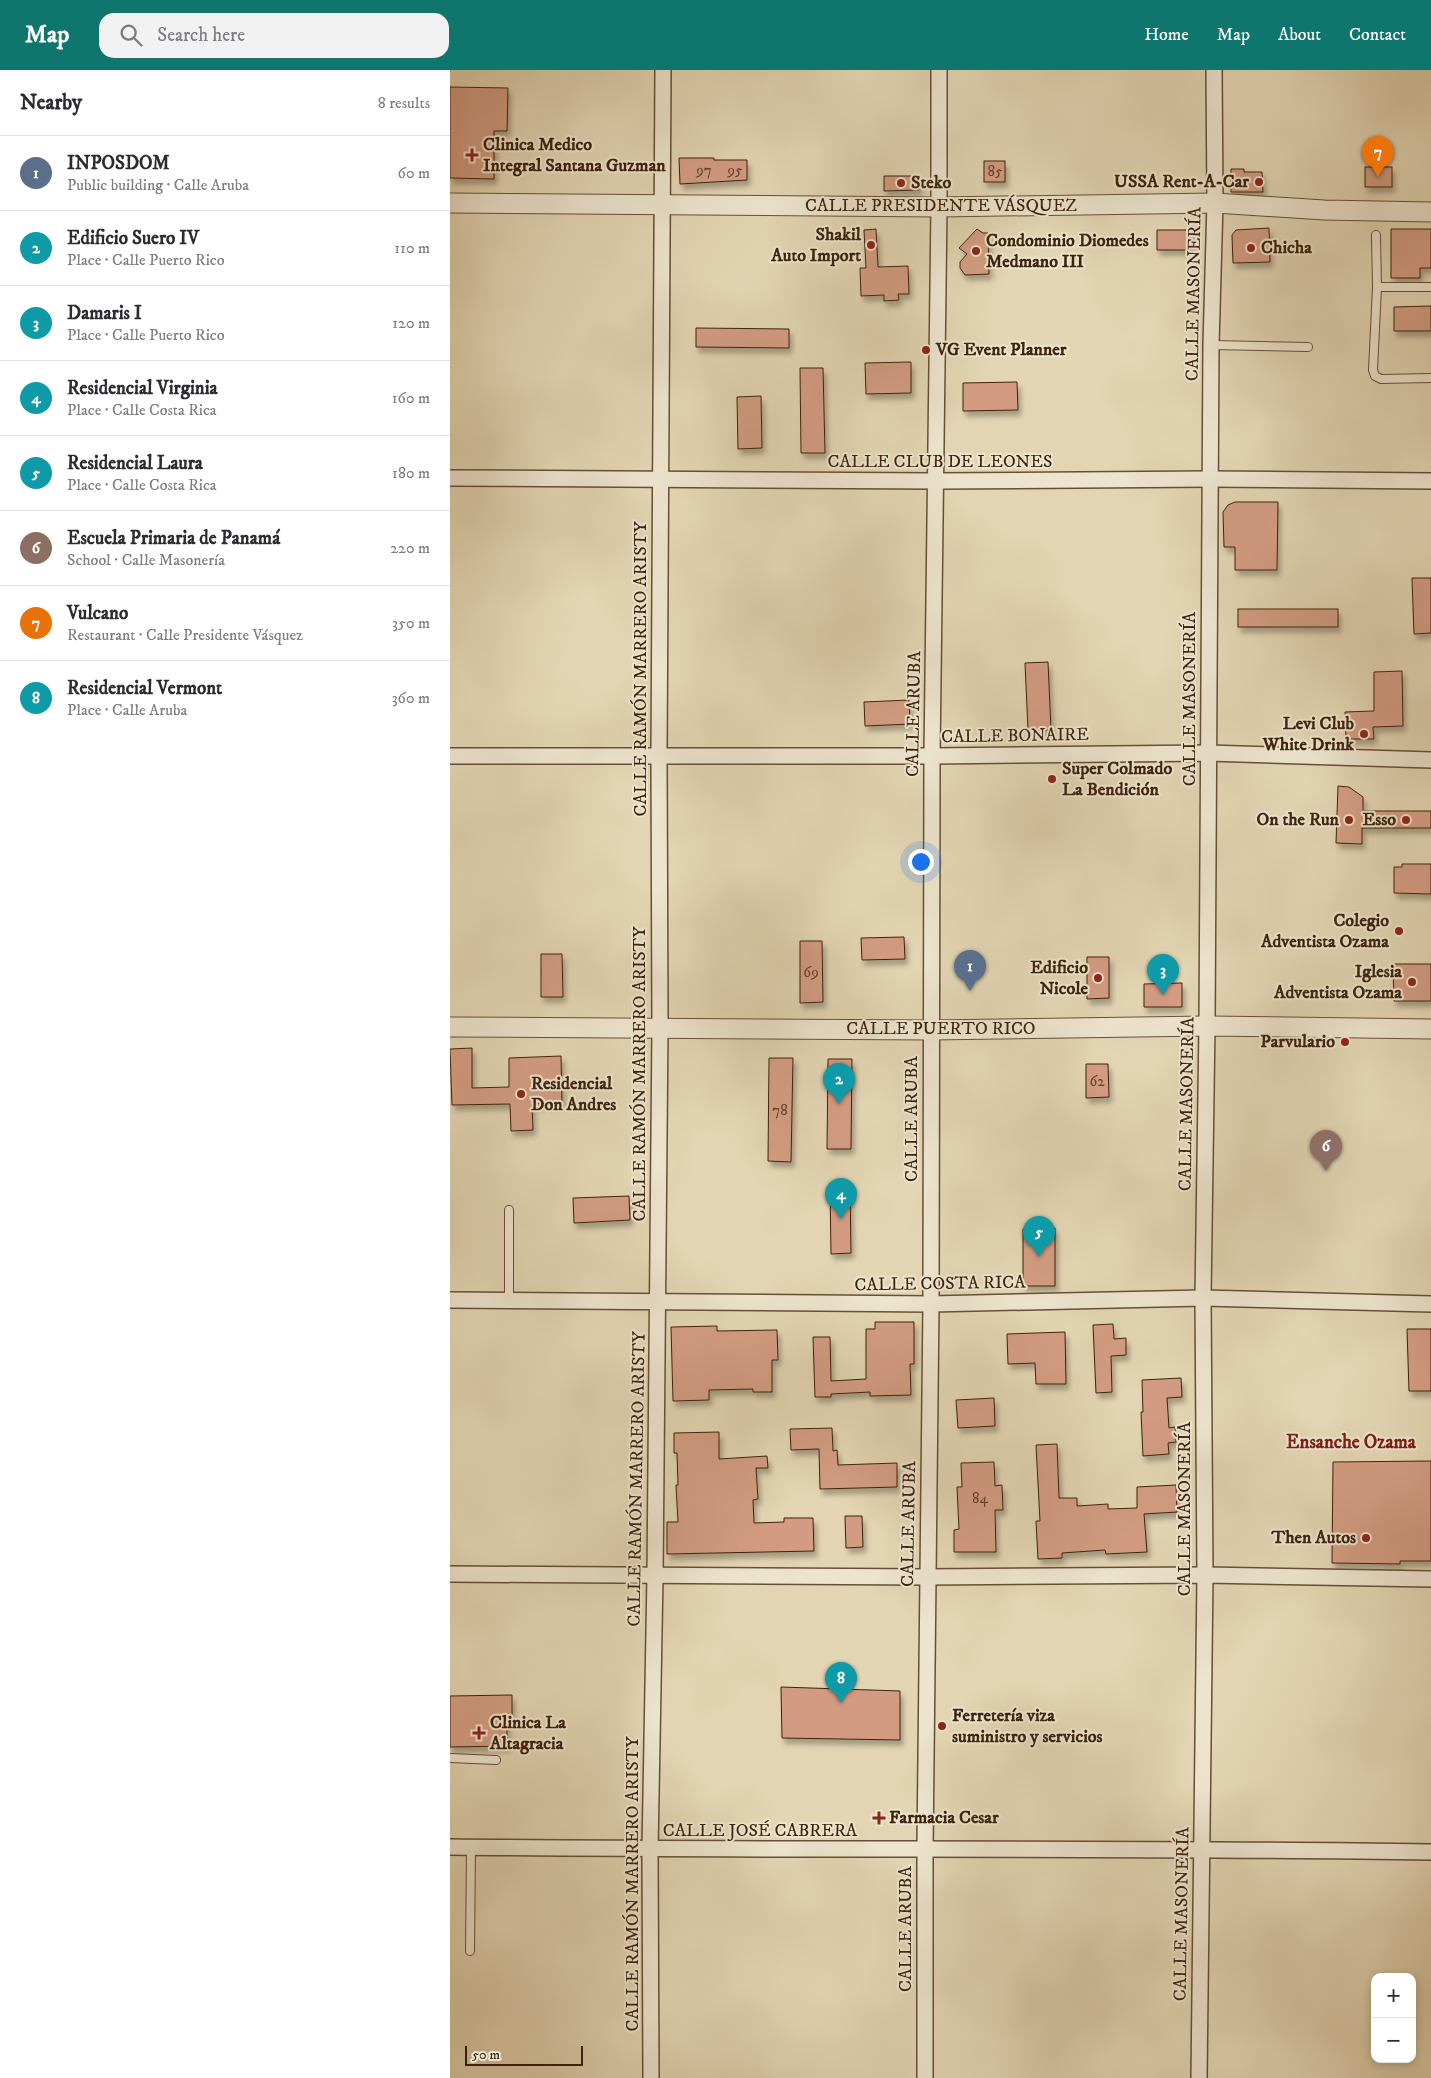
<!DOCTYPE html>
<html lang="en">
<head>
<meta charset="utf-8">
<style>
  body { margin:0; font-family:"IM FELL DW Pica",serif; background:#f2f2f3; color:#2b2b33 }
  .controls { position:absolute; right:15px; bottom:15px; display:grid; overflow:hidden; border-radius:10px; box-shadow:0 2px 8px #0003 }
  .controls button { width:45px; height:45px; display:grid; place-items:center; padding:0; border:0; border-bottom:1px solid #e1e1e2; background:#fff; color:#2b2b33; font:25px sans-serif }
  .scale { position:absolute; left:15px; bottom:12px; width:118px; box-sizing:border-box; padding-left:5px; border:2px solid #3d220c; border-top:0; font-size:14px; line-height:18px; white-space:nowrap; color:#3d220c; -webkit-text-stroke:4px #ede4ce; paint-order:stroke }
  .you { position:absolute; left:470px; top:791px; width:18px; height:18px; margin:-12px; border:4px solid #fff; border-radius:50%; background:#1a73e8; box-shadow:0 0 0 8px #1a73e833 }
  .badge { display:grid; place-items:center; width:32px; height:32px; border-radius:50%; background:#0f766e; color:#fff; font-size:16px; font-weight:700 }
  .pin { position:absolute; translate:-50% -41px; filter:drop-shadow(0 1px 2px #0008) }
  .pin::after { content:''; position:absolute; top:26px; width:18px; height:15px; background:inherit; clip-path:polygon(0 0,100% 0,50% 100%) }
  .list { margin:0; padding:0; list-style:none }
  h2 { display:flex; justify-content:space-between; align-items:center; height:65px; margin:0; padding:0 20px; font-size:21px }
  h2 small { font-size:16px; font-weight:400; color:#7c7c81 }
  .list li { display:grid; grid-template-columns:32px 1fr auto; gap:15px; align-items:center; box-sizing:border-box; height:75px; padding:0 20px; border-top:1px solid #e1e1e2 }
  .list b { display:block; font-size:19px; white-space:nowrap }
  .list p { margin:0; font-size:16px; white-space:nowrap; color:#7c7c81 }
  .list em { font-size:16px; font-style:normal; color:#7c7c81 }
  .icon { flex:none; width:28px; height:28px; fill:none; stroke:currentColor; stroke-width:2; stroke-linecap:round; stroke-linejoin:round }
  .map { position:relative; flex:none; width:981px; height:2008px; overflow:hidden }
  header { display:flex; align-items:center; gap:30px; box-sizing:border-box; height:70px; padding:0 25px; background:#0f766e; color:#fff }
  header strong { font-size:24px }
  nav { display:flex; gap:28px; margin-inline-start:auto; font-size:18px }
  .search { width:350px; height:45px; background:#f2f2f3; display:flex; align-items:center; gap:12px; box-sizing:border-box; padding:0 18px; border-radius:15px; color:#7c7c81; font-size:19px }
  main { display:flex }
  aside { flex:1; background:#fff }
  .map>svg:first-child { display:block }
</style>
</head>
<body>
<header>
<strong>Map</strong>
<div class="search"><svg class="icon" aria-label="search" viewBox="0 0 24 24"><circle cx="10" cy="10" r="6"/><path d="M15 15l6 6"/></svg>Search here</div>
<nav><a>Home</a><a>Map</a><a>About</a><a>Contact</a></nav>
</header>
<main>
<aside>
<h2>Nearby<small>8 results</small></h2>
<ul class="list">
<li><span class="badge" style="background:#5c6f8a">1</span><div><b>INPOSDOM</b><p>Public building · Calle Aruba</p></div><em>60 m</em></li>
<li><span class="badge" style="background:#0f9aa8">2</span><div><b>Edificio Suero IV</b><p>Place · Calle Puerto Rico</p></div><em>110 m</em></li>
<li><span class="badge" style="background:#0f9aa8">3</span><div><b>Damaris I</b><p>Place · Calle Puerto Rico</p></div><em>120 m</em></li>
<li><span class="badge" style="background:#0f9aa8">4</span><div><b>Residencial Virginia</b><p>Place · Calle Costa Rica</p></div><em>160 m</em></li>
<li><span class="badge" style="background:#0f9aa8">5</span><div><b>Residencial Laura</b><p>Place · Calle Costa Rica</p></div><em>180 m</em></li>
<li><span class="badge" style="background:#8d6e63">6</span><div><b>Escuela Primaria de Panamá</b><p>School · Calle Masonería</p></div><em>220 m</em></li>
<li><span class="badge" style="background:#e8710a">7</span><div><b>Vulcano</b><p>Restaurant · Calle Presidente Vásquez</p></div><em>350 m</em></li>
<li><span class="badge" style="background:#0f9aa8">8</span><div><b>Residencial Vermont</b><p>Place · Calle Aruba</p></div><em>360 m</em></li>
</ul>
</aside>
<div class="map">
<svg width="981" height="2008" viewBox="0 0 981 2008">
  <defs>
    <filter id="shadow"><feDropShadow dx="3" dy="5.5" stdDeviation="2.5" flood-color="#0004"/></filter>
  </defs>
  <rect width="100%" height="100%" fill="#e3d5b3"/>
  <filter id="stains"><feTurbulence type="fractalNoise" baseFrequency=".004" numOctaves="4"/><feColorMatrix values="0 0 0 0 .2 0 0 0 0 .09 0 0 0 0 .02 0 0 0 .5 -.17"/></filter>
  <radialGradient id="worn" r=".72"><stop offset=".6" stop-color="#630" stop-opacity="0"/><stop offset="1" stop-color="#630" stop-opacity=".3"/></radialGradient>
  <!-- building -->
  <g fill="#d39c82" stroke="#3d220c" filter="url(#shadow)">
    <polygon points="0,17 58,18 57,61 44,61 44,109 0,108"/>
    <polygon points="229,88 264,88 264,90 297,90 297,110 230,114"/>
    <rect x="534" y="91" width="21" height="21"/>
    <rect x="915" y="97" width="27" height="20"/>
    <polygon points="781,99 794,99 794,102 812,102 813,122 781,122"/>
    <polygon points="434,106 469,106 469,120 434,121"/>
    <polygon points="819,158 820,192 783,193 782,165 786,160"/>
    <polygon points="426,159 428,197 458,196 459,224 448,224 449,230 434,231 434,225 411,226 410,198 416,198 414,160"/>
    <polygon points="527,159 533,163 538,163 539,204 515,205 510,198 510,192 517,184 509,178"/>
    <polygon points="941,159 981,159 981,198 970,198 970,208 941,208"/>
    <polygon points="707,160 741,160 740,180 707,180"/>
    <polygon points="981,236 981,261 944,261 944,237"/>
    <polygon points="246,258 339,259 339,278 246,277"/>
    <polygon points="461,292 461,323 416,324 415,293"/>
    <polygon points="350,298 373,298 375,383 351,383"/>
    <polygon points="567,312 568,340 513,341 513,313"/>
    <polygon points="311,326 312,378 288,379 287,327"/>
    <polygon points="785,432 828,432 827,500 785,500 785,477 774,477 773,442 778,435"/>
    <polygon points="962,508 981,508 981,563 964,564"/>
    <rect x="788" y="539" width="100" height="18"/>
    <polygon points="598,592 601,660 578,661 575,593"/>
    <polygon points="952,601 953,656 923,657 924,669 896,669 895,642 924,641 924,602"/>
    <polygon points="459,630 460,654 415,656 414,632"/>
    <polygon points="888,716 899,717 913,727 913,741 981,741 981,758 912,758 912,774 886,773"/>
    <polygon points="952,794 981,794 981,824 944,823 944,797 952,797"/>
    <polygon points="454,867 455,889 412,890 411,868"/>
    <polygon points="350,871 372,871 373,932 350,933"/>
    <polygon points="91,884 112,884 113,927 91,927"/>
    <polygon points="637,887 659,887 659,928 637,929"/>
    <polygon points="943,894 981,894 981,931 944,931"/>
    <polygon points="732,913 732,937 694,937 694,914"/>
    <polygon points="22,978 22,1018 59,1017 59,988 111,986 112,1033 82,1034 83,1060 61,1061 60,1034 2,1035 0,979"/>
    <polygon points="319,988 343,988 341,1092 318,1091"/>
    <polygon points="378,989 402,989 401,1079 377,1079"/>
    <polygon points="636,994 658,994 659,1027 636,1028"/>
    <polygon points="380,1115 400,1115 401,1183 381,1184"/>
    <polygon points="179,1126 180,1150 124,1153 123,1128"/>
    <polygon points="605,1158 605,1216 573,1216 573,1159"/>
    <polygon points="425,1252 464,1252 464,1294 460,1294 461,1325 420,1326 420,1322 381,1324 381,1327 365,1327 363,1267 380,1267 381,1311 416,1309 416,1259 425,1259"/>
    <polygon points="663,1254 664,1269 676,1268 676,1285 661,1286 662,1322 646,1323 643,1255"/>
    <polygon points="267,1256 267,1261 327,1260 328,1290 322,1290 322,1322 303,1322 303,1319 259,1320 259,1330 223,1331 221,1257"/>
    <polygon points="957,1259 981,1259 981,1321 959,1321"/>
    <polygon points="615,1262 616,1314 586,1314 585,1293 558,1294 557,1264"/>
    <polygon points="731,1308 732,1327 717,1328 719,1358 725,1357 726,1372 718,1373 719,1384 693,1386 691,1342 693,1342 692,1310"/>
    <polygon points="544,1328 545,1356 508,1358 506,1330"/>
    <polygon points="382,1358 383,1381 387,1380 388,1395 447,1393 447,1417 370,1419 369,1379 341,1380 340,1359"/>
    <polygon points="269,1362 269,1389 317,1386 318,1398 306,1398 308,1429 303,1430 304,1453 334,1452 334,1448 363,1448 364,1481 217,1484 217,1452 228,1452 226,1415 228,1415 227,1383 224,1383 224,1363"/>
    <polygon points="607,1374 609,1428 627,1428 627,1436 658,1434 658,1439 687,1438 687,1417 726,1415 727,1442 694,1444 697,1482 656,1484 655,1480 612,1483 612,1488 588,1489 586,1451 590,1451 586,1375"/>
    <polygon points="981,1391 981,1491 950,1491 950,1494 882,1493 883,1392"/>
    <polygon points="544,1392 545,1416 552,1415 553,1440 545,1440 546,1482 504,1482 504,1460 509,1459 507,1417 512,1417 511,1393"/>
    <polygon points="395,1446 412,1446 413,1477 396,1478"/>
    <polygon points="331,1617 450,1621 450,1670 332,1668"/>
    <polygon points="62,1625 62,1650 57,1650 57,1676 0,1677 0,1626"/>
  </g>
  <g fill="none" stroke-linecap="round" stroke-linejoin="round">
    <!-- service casing -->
    <g stroke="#664f36" stroke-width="10">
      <g id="service">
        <polyline points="926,165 927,217 981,217"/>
        <polyline points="927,217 923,300 925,306 931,309 981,308"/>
        <polyline points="761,275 858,277"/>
        <polyline points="59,1140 59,1231"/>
        <polyline points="0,1688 46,1690"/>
        <polyline points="20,1881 21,1777"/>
      </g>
    </g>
    <!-- minor casing -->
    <g stroke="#664f36" stroke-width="18">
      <g id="minor">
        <polyline points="0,408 486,411 760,409 981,411"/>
        <polyline points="0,686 482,686 758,683 981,690"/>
        <polyline points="0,1230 481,1234 753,1228 981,1234"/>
        <polyline points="0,1504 478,1507 755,1505 981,1509"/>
        <path d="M0 1777C327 1781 654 1777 981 1782"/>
        <polyline points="201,2008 200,1780 205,1506 210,957 209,685 213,0"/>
        <polyline points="475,2008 475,1779 481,1234 482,686 489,137 489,0"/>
        <polyline points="749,2008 755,1505 753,1228 757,956 761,275 765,133 764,0"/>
      </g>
    </g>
    <!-- tertiary casing -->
    <g stroke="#664f36" stroke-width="21">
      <g id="tertiary">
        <polyline points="0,133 489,137 765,133 874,140 981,142"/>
        <polyline points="0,957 481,960 757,956 981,959"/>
      </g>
    </g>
    <!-- service -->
    <use href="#service" stroke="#ede4ce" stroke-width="8"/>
    <!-- minor -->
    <use href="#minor" stroke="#ede4ce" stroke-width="15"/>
    <!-- tertiary -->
    <use href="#tertiary" stroke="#ede4ce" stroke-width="19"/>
  </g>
  <!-- markers -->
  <g fill="#8f2418" stroke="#ede4ce" stroke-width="2">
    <path d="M19.5 77.5h5v5h5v5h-5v5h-5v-5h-5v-5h5z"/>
    <circle cx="809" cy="112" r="5"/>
    <circle cx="451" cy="113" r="5"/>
    <circle cx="421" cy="175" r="5"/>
    <circle cx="801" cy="178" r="5"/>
    <circle cx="526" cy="181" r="5"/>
    <circle cx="476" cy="280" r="5"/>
    <circle cx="914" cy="664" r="5"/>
    <circle cx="602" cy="709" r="5"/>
    <circle cx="899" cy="750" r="5"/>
    <circle cx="956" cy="750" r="5"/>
    <circle cx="949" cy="861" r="5"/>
    <circle cx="648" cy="908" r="5"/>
    <circle cx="962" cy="912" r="5"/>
    <circle cx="895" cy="972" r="5"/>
    <circle cx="71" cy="1024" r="5"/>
    <circle cx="916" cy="1468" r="5"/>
    <circle cx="492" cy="1656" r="5"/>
    <path d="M26.5 1655.5h5v5h5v5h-5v5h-5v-5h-5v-5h5z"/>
    <path d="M426.5 1740.5h5v5h5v5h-5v5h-5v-5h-5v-5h5z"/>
  </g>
  <g text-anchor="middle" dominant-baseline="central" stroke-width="4" stroke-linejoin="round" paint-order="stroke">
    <!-- number labels -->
    <g font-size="15" fill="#62402a">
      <text x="254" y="100">97</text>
      <text x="285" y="100">95</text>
      <text x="545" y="101">85</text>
      <text x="361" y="902">69</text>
      <text x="647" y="1011">62</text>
      <text x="330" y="1040">78</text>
      <text x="530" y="1428">84</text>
    </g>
    <!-- poi labels -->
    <g font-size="18" font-weight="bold" fill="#3d220c" stroke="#ede4ce" text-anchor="start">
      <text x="33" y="75">Clinica Medico<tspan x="33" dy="21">Integral Santana Guzman</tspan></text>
      <text x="799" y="112" text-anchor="end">USSA Rent-A-Car</text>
      <text x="461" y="113">Steko</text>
      <text x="411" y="165" text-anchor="end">Shakil<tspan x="411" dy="21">Auto Import</tspan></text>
      <text x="536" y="171">Condominio Diomedes<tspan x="536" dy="21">Medmano III</tspan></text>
      <text x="811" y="178">Chicha</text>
      <text x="486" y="280">VG Event Planner</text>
      <text x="904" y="654" text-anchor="end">Levi Club<tspan x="904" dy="21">White Drink</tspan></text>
      <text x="612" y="699">Super Colmado<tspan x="612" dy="21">La Bendición</tspan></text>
      <text x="889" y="750" text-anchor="end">On the Run</text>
      <text x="946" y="750" text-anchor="end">Esso</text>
      <text x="939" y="851" text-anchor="end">Colegio<tspan x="939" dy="21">Adventista Ozama</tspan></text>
      <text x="638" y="898" text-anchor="end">Edificio<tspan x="638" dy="21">Nicole</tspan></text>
      <text x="952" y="902" text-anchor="end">Iglesia<tspan x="952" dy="21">Adventista Ozama</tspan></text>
      <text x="885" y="972" text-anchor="end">Parvulario</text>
      <text x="81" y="1014">Residencial<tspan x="81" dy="21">Don Andres</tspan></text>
      <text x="906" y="1468" text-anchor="end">Then Autos</text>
      <text x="502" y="1646">Ferretería viza<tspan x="502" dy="21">suministro y servicios</tspan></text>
      <text x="40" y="1653">Clinica La<tspan x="40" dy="21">Altagracia</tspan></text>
      <text x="439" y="1748">Farmacia Cesar</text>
    </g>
    <!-- street labels -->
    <g font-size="18" fill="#3d220c" stroke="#ede4ce">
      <text x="491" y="136">CALLE PRESIDENTE VÁSQUEZ</text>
      <text transform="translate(744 224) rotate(-89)">CALLE MASONERÍA</text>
      <text x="490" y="392">CALLE CLUB DE LEONES</text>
      <text transform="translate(191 599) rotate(-90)">CALLE RAMÓN MARRERO ARISTY</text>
      <text transform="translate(740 629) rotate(-90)">CALLE MASONERÍA</text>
      <text transform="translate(464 644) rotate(-89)">CALLE ARUBA</text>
      <text transform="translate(565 666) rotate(-1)">CALLE BONAIRE</text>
      <text x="491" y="959">CALLE PUERTO RICO</text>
      <text transform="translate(190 1004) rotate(-90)">CALLE RAMÓN MARRERO ARISTY</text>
      <text transform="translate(737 1034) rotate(-89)">CALLE MASONERÍA</text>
      <text transform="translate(462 1049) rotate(-90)">CALLE ARUBA</text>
      <text transform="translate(490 1214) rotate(-1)">CALLE COSTA RICA</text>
      <text transform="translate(187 1409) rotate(-89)">CALLE RAMÓN MARRERO ARISTY</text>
      <text transform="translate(735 1439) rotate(-90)">CALLE MASONERÍA</text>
      <text transform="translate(459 1454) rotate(-89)">CALLE ARUBA</text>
      <text x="310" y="1761">CALLE JOSÉ CABRERA</text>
      <text transform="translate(183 1814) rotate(-90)">CALLE RAMÓN MARRERO ARISTY</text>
      <text transform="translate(732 1844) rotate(-89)">CALLE MASONERÍA</text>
      <text transform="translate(456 1859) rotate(-90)">CALLE ARUBA</text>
    </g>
    <!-- neighbourhood labels -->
    <g font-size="19" font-weight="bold" fill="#7a1f14" stroke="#ede4ce">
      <text x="901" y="1372">Ensanche Ozama</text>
    </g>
  </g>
  <rect width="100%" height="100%" filter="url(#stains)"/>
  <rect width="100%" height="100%" fill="url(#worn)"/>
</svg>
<div class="controls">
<button>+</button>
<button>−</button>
</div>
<div class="scale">50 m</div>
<div class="you"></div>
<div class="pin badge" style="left:520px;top:921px;background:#5c6f8a">1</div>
<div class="pin badge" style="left:389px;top:1034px;background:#0f9aa8">2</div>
<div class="pin badge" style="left:713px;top:925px;background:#0f9aa8">3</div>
<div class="pin badge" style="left:391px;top:1149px;background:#0f9aa8">4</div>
<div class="pin badge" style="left:589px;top:1187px;background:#0f9aa8">5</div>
<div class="pin badge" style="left:876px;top:1101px;background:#8d6e63">6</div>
<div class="pin badge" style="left:928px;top:107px;background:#e8710a">7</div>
<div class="pin badge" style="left:391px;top:1633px;background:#0f9aa8">8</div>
</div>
</main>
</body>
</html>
